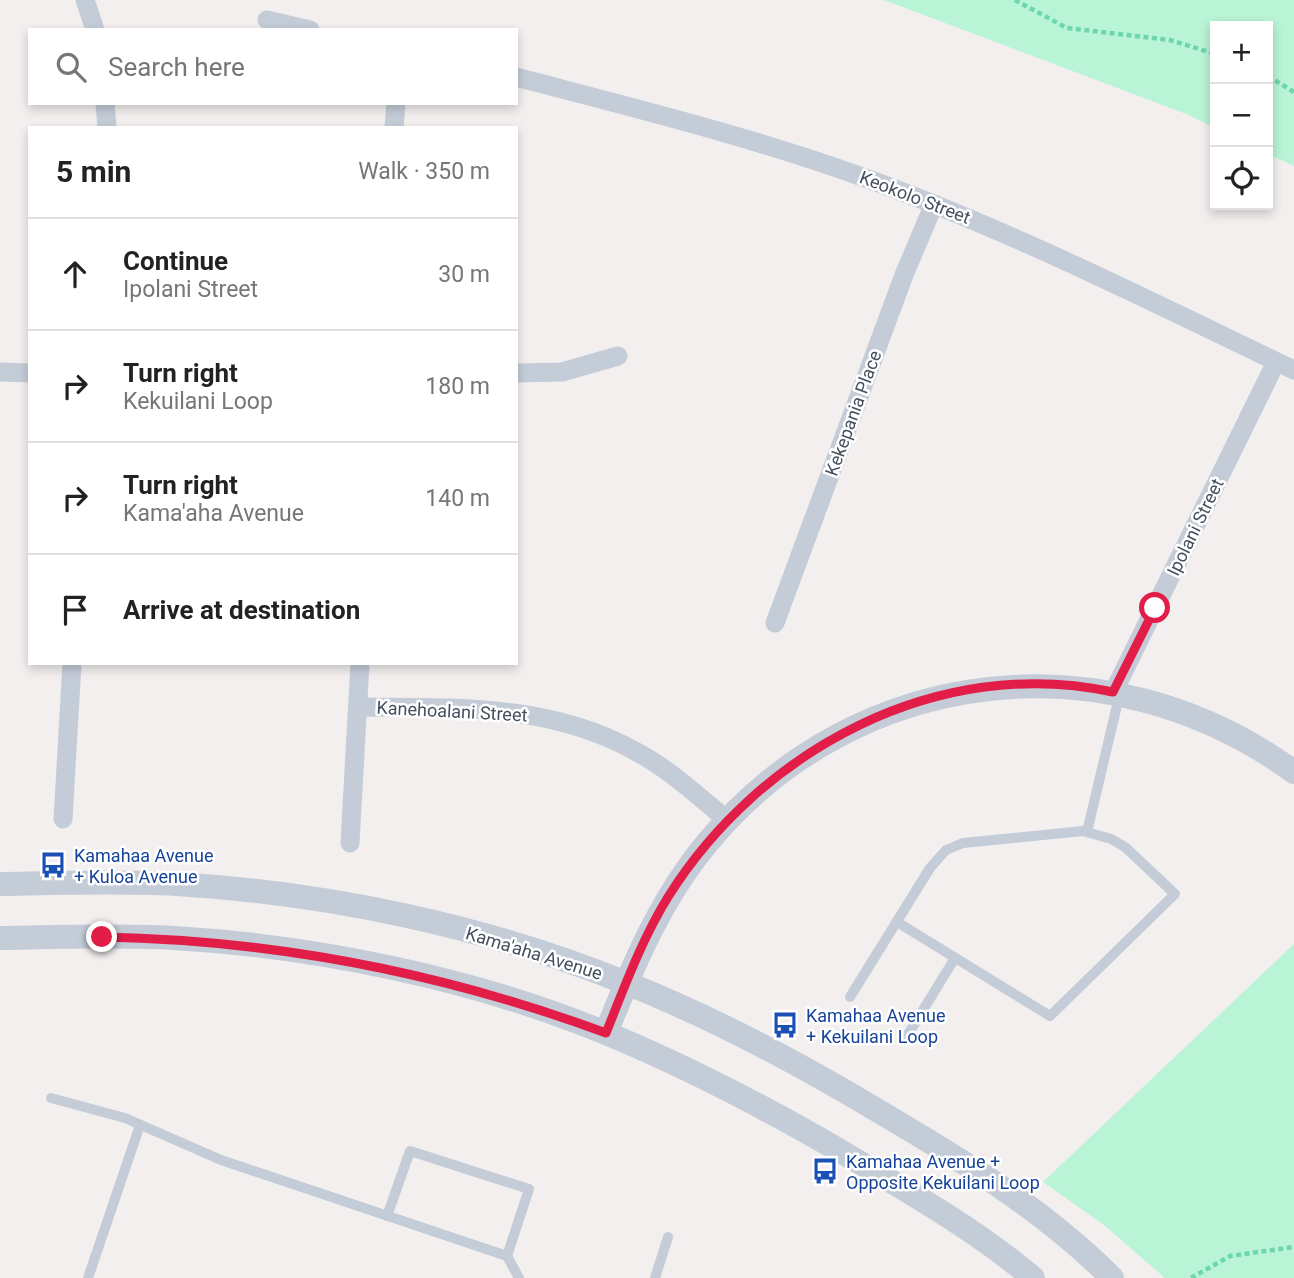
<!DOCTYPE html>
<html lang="en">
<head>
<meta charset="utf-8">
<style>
  body { margin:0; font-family:Roboto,sans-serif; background:#f6f6f6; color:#222 }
  .controls { position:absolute; right:21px; top:21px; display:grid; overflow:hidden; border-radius:0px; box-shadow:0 4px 10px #0003 }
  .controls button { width:63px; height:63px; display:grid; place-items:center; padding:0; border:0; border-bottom:2px solid #e0e0e0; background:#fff; color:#222; font:35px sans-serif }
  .stop { position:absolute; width:21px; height:21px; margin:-16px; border:5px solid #e11d48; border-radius:50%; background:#fff }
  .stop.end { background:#e11d48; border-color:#fff; box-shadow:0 2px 7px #0008 }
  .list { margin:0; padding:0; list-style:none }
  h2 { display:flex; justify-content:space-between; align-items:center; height:91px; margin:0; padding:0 28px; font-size:30px }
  h2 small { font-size:23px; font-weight:400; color:#767676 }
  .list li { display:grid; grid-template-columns:46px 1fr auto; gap:21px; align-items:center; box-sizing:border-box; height:112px; padding:0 28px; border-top:2px solid #e0e0e0 }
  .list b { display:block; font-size:26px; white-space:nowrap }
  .list p { margin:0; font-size:23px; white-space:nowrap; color:#767676 }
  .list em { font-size:23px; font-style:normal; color:#767676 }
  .icon { flex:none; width:38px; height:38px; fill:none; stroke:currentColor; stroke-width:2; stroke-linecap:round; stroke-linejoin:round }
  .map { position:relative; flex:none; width:1294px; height:1278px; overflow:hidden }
  .search { position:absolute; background:#fff; box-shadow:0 4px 10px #0003; left:28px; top:28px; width:490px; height:77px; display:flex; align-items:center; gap:18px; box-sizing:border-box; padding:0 24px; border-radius:0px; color:#767676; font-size:26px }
  .panel { position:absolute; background:#fff; box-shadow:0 4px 10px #0003; left:28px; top:126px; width:490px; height:539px; border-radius:0px }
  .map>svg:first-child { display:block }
</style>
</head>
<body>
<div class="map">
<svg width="1294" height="1278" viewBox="0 0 1294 1278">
  <rect width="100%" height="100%" fill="#f2efee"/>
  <!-- green -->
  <g fill="#b8f4d5">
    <polygon points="884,0 1294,0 1294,166 1268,154 1268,26 1215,26 1215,128 1189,115"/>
    <polygon points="1294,944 1294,1278 1165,1278 1104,1225 1043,1182"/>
  </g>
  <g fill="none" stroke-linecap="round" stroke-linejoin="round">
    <!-- path -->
    <g stroke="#6cd6ac" stroke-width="4.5" stroke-dasharray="5 3.5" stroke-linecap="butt">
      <polyline points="1015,0 1067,28 1170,40 1215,54"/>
      <polyline points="1268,76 1294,92"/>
      <polyline points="1191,1278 1230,1256 1294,1247"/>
    </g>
    <!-- service -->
    <g stroke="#c4ccd8" stroke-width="10">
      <polyline points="1087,832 1119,697"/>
      <polyline points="850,997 930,868 946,850 963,843 1083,831 1111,839 1125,847 1175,894 1050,1016 897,922"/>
      <polyline points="907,1036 955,958"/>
      <polyline points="51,1098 125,1118 221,1160 507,1256 519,1278"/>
      <polyline points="387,1216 410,1151 529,1189 507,1256"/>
      <polyline points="88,1278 140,1125"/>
      <polyline points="655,1278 668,1237"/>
    </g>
    <!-- minor -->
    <g stroke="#c4ccd8" stroke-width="19">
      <polyline points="85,0 95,30"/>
      <polyline points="267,20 310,30"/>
      <path d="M516 77C634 108 753 137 868 179 1014 232 1154 303 1294 370"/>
      <polyline points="105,103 107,128"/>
      <polyline points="394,128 396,103"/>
      <polyline points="0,372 30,373"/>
      <polyline points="516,373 562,372 618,356"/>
      <polyline points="775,623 904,275 934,204"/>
      <polyline points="1113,693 1276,362"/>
      <path d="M358 707C453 708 547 703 633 750 668 768 697 795 727 820"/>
      <polyline points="63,819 72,663"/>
      <polyline points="350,843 360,663"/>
    </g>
    <!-- tertiary -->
    <g stroke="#c4ccd8" stroke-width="24">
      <path d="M0 884C58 883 118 881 176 884 327 893 486 926 626 983 712 1017 796 1062 875 1109 960 1159 1042 1208 1112 1278"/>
      <path d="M0 938C57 937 116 935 173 938 316 946 476 979 608 1034 690 1068 770 1110 847 1155 911 1193 976 1230 1033 1278"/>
      <path d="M606 1033C633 965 661 898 708 842 856 664 1108 636 1294 772"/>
    </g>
  </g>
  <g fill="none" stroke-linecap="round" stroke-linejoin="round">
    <!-- route -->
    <path stroke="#e11d48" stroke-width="9" d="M102 937C275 940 444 973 606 1033 624 988 642 939 668 897 760 750 938 654 1113 692L1155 608"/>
  </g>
  <!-- icons -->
  <defs>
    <g id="bus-bare" transform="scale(2.1)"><path d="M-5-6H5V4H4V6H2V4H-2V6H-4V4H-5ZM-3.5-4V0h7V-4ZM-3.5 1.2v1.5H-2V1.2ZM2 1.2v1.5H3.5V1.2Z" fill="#1a4fb4" stroke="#fff" stroke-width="2.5" paint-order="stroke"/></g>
  </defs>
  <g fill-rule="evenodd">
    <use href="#bus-bare" x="53" y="865"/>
    <use href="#bus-bare" x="785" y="1025"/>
    <use href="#bus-bare" x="825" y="1171"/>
  </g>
  <g text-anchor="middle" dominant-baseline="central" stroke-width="5" stroke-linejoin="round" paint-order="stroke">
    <!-- street labels -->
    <g font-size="18" fill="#45505e" stroke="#fff">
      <text transform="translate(915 197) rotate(21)">Keokolo Street</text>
      <text transform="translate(853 413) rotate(-70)">Kekepania Place</text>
      <text transform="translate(1195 527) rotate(-64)">Ipolani Street</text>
      <text transform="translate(452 711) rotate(3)">Kanehoalani Street</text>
      <text transform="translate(534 953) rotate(17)">Kama'aha Avenue</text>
    </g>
    <!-- transit labels -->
    <g font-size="18" fill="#164399" stroke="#fff" text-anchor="start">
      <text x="74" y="855">Kamahaa Avenue<tspan x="74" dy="21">+ Kuloa Avenue</tspan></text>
      <text x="806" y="1015">Kamahaa Avenue<tspan x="806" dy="21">+ Kekuilani Loop</tspan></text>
      <text x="846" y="1161">Kamahaa Avenue +<tspan x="846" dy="21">Opposite Kekuilani Loop</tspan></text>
    </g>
  </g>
</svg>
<div class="controls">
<button>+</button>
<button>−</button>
<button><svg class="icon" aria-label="locate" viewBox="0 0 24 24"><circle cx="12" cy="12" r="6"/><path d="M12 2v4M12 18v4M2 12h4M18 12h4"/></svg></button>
</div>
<div class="stop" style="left:1155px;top:608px"></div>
<div class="stop end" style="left:102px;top:937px"></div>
<div class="search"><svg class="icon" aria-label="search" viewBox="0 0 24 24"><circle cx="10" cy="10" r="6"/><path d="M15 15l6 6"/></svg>Search here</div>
<section class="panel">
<h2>5 min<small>Walk · 350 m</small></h2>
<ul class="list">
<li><svg class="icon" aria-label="ahead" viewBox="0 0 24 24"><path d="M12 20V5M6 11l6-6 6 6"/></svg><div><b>Continue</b><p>Ipolani Street</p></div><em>30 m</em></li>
<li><svg class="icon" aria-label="right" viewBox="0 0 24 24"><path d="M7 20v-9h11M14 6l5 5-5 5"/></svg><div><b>Turn right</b><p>Kekuilani Loop</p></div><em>180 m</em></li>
<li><svg class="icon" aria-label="right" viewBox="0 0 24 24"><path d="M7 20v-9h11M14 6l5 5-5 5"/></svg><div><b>Turn right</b><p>Kama'aha Avenue</p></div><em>140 m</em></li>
<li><svg class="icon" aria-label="arrive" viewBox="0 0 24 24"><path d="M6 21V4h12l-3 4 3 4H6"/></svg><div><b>Arrive at destination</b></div></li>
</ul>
</section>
</div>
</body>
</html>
